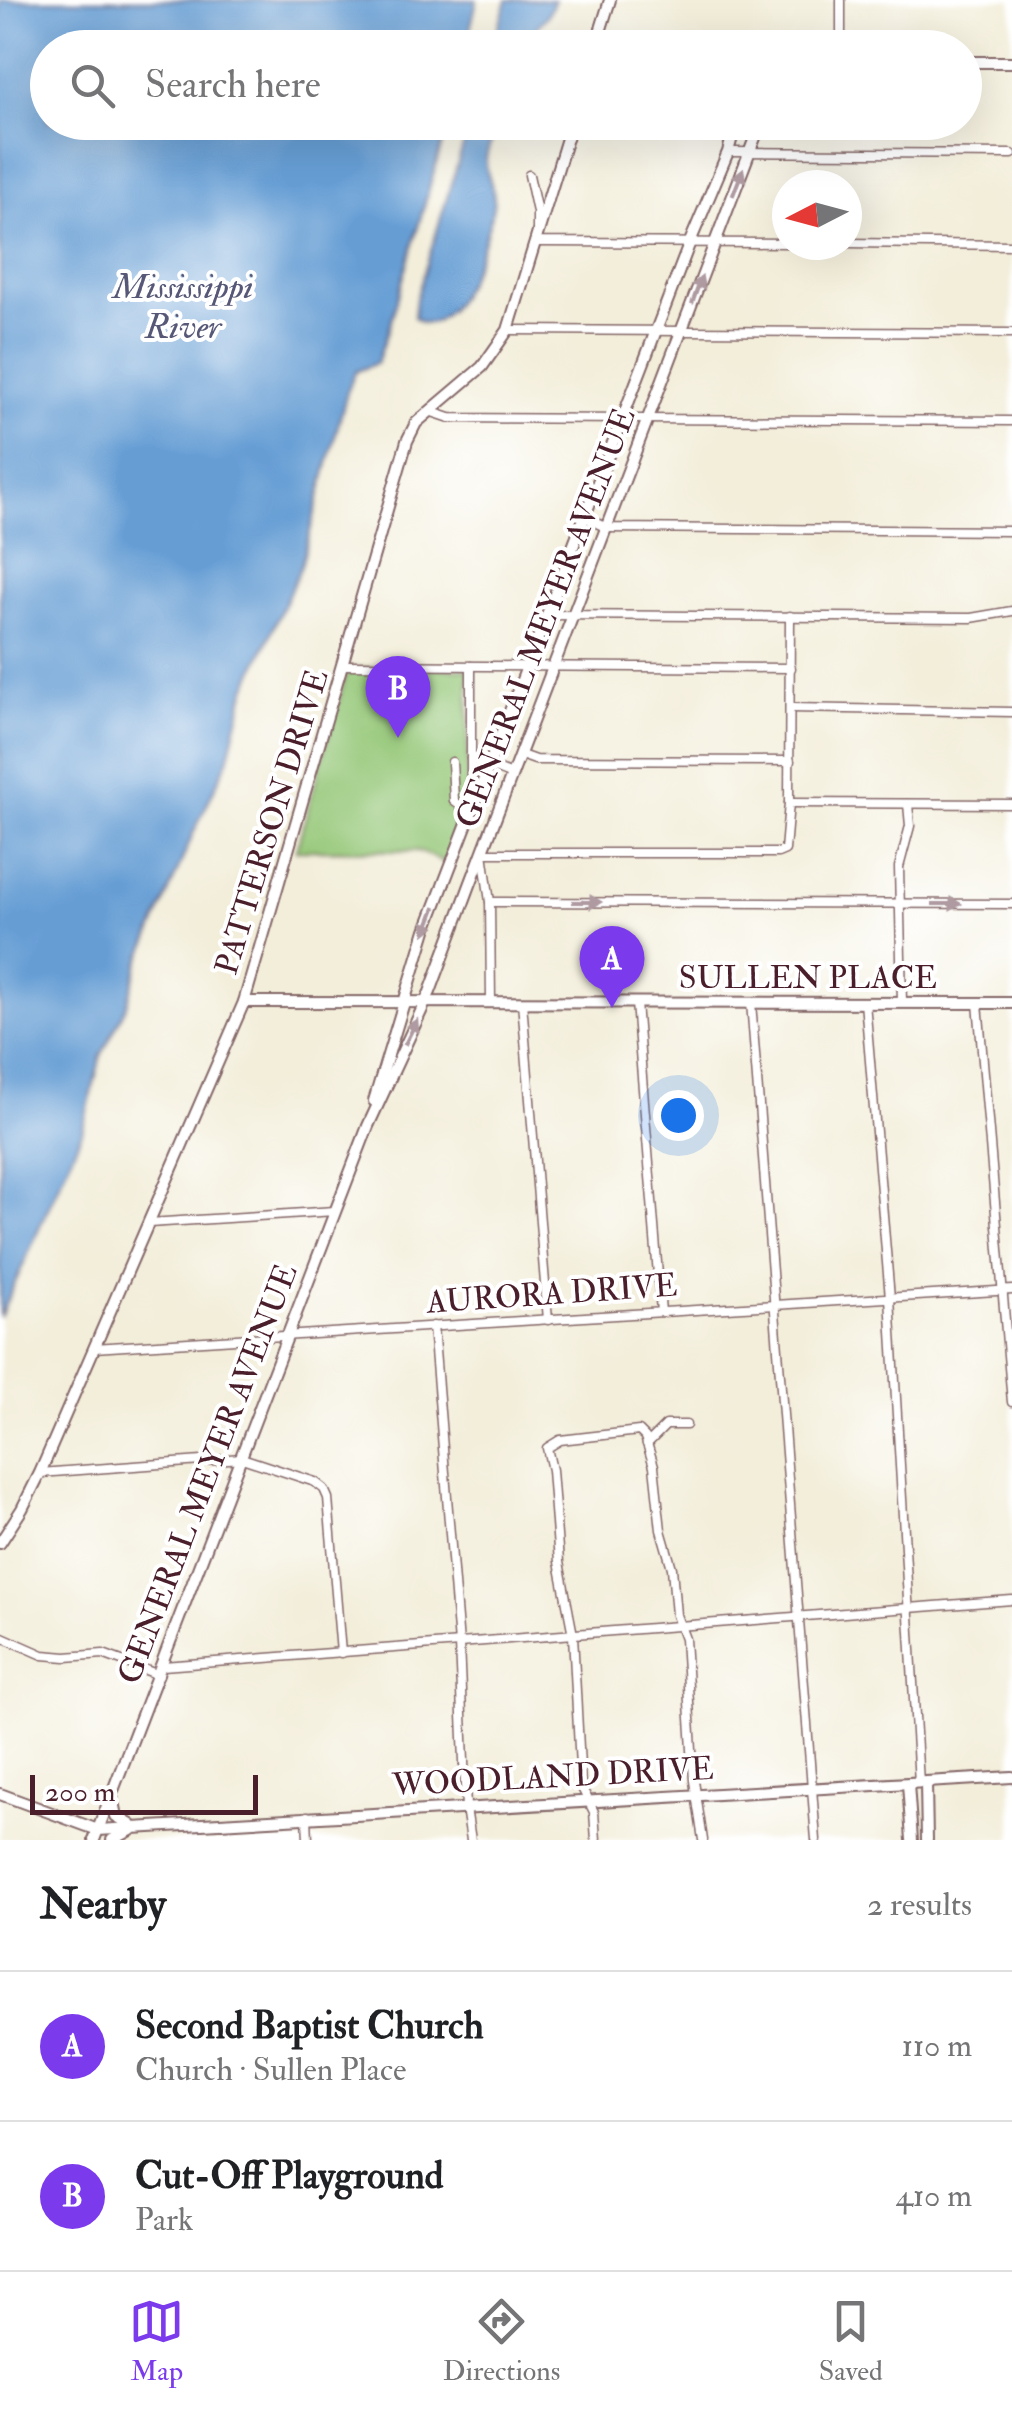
<!DOCTYPE html>
<html lang="en">
<head>
<meta charset="utf-8">
<style>
  body { margin:0; font-family:"IM FELL Double Pica",serif; background:#f6f6f6; color:#202124 }
  .compass { position:absolute; left:772px; top:170px; width:90px; height:90px; border-radius:50%; background:#fff; box-shadow:0 10px 40px #0002; rotate:264deg }
  .scale { position:absolute; left:30px; bottom:25px; width:228px; box-sizing:border-box; padding-left:10px; border:5px solid #4a1f2b; border-top:0; font-size:28px; line-height:35px; white-space:nowrap; color:#4a1f2b; -webkit-text-stroke:8px #fff; paint-order:stroke }
  .you { position:absolute; left:678px; top:1115px; width:35px; height:35px; margin:-25px; border:8px solid #fff; border-radius:50%; background:#1a73e8; box-shadow:0 0 0 15px #1a73e833 }
  .badge { display:grid; place-items:center; width:65px; height:65px; border-radius:50%; background:#7c3aed; color:#fff; font-size:32px; font-weight:700 }
  .pin { position:absolute; translate:-50% -82px; filter:drop-shadow(0 2px 5px #0008) }
  .pin::after { content:''; position:absolute; top:52px; width:35px; height:30px; background:inherit; clip-path:polygon(0 0,100% 0,50% 100%) }
  .list { margin:0; padding:0; list-style:none }
  h2 { display:flex; justify-content:space-between; align-items:center; height:130px; margin:0; padding:0 40px; font-size:42px }
  h2 small { font-size:32px; font-weight:400; color:#757577 }
  .list li { display:grid; grid-template-columns:65px 1fr auto; gap:30px; align-items:center; box-sizing:border-box; height:150px; padding:0 40px; border-top:2px solid #e0e0e0 }
  .list b { display:block; font-size:38px; white-space:nowrap }
  .list p { margin:0; font-size:32px; white-space:nowrap; color:#757577 }
  .list em { font-size:32px; font-style:normal; color:#757577 }
  .icon { flex:none; width:55px; height:55px; fill:none; stroke:currentColor; stroke-width:2; stroke-linecap:round; stroke-linejoin:round }
  .map { position:relative; flex:none; width:1012px; height:1840px; overflow:hidden }
  .search { position:absolute; background:#fff; box-shadow:0 10px 40px #0002; left:30px; right:30px; top:30px; height:110px; display:flex; align-items:center; gap:25px; box-sizing:border-box; padding:0 35px; border-radius:55px; color:#757577; font-size:38px }
  .sheet { height:430px; background:#fff }
  nav { display:flex; justify-content:space-around; align-items:center; box-sizing:border-box; height:140px; border-top:2px solid #e0e0e0; background:#fff; font-size:28px; color:#757577 }
  nav a { display:grid; justify-items:center; gap:5px }
  nav .on { color:#7c3aed }
  .map>svg:first-child { display:block }
</style>
</head>
<body>
<div class="map">
<svg width="1012" height="1840" viewBox="0 0 1012 1840">
  <rect width="100%" height="100%" fill="#fff"/>
  <filter id="ink" filterUnits="userSpaceOnUse"><feTurbulence type="fractalNoise" baseFrequency=".01" numOctaves="2"/><feDisplacementMap in="SourceGraphic" scale="20" xChannelSelector="R" yChannelSelector="G"/><feConvolveMatrix kernelMatrix="1 2 1 2 8 2 1 2 1" color-interpolation-filters="sRGB"/></filter>
  <filter id="wash" filterUnits="userSpaceOnUse"><feTurbulence type="fractalNoise" baseFrequency=".0048" numOctaves="4" result="noise"/><feDisplacementMap in="SourceGraphic" scale="40" xChannelSelector="R" yChannelSelector="G"/><feGaussianBlur stdDeviation="2.25" result="paint"/><feColorMatrix in="noise" values="0 0 0 0 0 0 0 0 0 0 0 0 0 0 0 0 0 1.4 0 .05"/><feComposite in="paint" operator="in"/></filter>
  <g filter="url(#wash)">
    <rect width="100%" height="100%" fill="#f3eeda"/>
    <!-- green -->
    <polygon fill="#96c879" stroke="#707452" stroke-width="2.5" points="348,668 469,669 467,807 448,864 419,851 296,850"/>
    <!-- water -->
    <g fill="#669ed4" stroke="#585e80" stroke-width="2.5">
      <polygon points="0,0 477,0 466,47 48,48 48,122 448,123 388,331 377,363 355,372 347,392 301,566 245,691 228,760 193,834 138,966 127,1005 101,1056 82,1132 0,1317"/>
      <polygon points="507,0 555,0 547,16 527,38 527,47 492,47"/>
      <path d="M470 123H500C495 134 487 147 486 159 485 172 493 185 494 197 494 223 452 352 414 317L416 299Z"/>
    </g>
  </g>
  <g filter="url(#ink)">
    <g fill="none" stroke-linecap="round" stroke-linejoin="round">
      <!-- street casing -->
      <g stroke="#856768" stroke-width="11">
        <g id="street">
          <polyline points="841,0 841,48"/>
          <polyline points="728,152 1012,154"/>
          <polyline points="529,175 537,212 537,242 787,243"/>
          <polyline points="847,243 1012,245"/>
          <polyline points="508,330 1012,333"/>
          <polyline points="432,412 450,418 1012,421"/>
          <polyline points="586,518 607,528 1012,531"/>
          <polyline points="548,615 971,618 1012,611"/>
          <polyline points="344,665 791,668"/>
          <polyline points="791,708 1012,712"/>
          <polyline points="521,755 535,760 790,761"/>
          <polyline points="471,759 512,775"/>
          <polyline points="452,762 454,801 472,815"/>
          <polyline points="789,803 1012,804"/>
          <polyline points="471,811 471,666"/>
          <polyline points="490,902 1012,904"/>
          <polyline points="522,1002 548,1320"/>
          <polyline points="751,1002 816,1840"/>
          <polyline points="865,1002 890,1298 919,1783"/>
          <polyline points="491,1003 490,902 483,853 778,853 785,850 789,803 790,616"/>
          <polyline points="636,1003 661,1312"/>
          <polyline points="902,1003 899,867 910,826 908,804"/>
          <polyline points="978,1003 1012,1402"/>
          <polyline points="149,1223 335,1211"/>
          <polyline points="433,1326 459,1644 466,1808 471,1840"/>
          <polyline points="94,1348 1012,1290"/>
          <polyline points="647,1444 666,1425 686,1425"/>
          <polyline points="40,1473 242,1458 315,1482 324,1489 328,1498 341,1653"/>
          <polyline points="0,1636 43,1655 66,1657 103,1654 159,1675"/>
          <polyline points="163,1666 1012,1600"/>
          <polyline points="307,1816 308,1840"/>
          <polyline points="596,1840 594,1812 581,1786 573,1635 559,1562 552,1470 547,1448 560,1440 639,1431 645,1437 654,1466 661,1530 672,1568 676,1615 685,1639 694,1781 703,1840"/>
        </g>
      </g>
      <!-- secondary casing -->
      <g stroke="#856768" stroke-width="14">
        <g id="secondary">
          <polyline points="595,48 610,0"/>
          <polyline points="964,62 1012,62"/>
          <polyline points="244,1002 1012,1003"/>
          <polyline points="374,1101 426,930 690,242 728,152 736,122"/>
          <polyline points="0,1543 22,1509 40,1473 244,1002 407,441 416,423 482,367 508,330 572,122"/>
          <polyline points="926,1783 927,1840"/>
          <polyline points="908,1784 912,1840"/>
          <polyline points="0,1794 98,1830 1012,1777"/>
          <polyline points="112,1797 116,1816 131,1825"/>
          <polyline points="94,1840 368,1126 430,992 470,885 761,122"/>
          <polyline points="112,1840 131,1830"/>
        </g>
      </g>
      <!-- street -->
      <use href="#street" stroke="#fff" stroke-width="8"/>
      <!-- secondary -->
      <use href="#secondary" stroke="#fff" stroke-width="10"/>
    </g>
    <!-- one-way arrows -->
    <defs><path id="oneway-solid" d="M-6-.8H1V-3.2L6.5 0L1 3.2V.8H-6Z" transform="scale(2.5)"/></defs>
    <g fill="#ae9aa0">
      <use href="#oneway-solid" transform="translate(738 182) rotate(-69)"/>
      <use href="#oneway-solid" transform="translate(697 290) rotate(-70)"/>
      <use href="#oneway-solid" transform="translate(587 902)"/>
      <use href="#oneway-solid" transform="translate(947 904)"/>
      <use href="#oneway-solid" transform="translate(430 921) rotate(111)"/>
      <use href="#oneway-solid" transform="translate(411 1032) rotate(-64)"/>
    </g>
  </g>
  <g text-anchor="middle" dominant-baseline="central" stroke-width="8" stroke-linejoin="round" paint-order="stroke">
    <!-- street labels -->
    <g font-size="32" fill="#4a1f2b" stroke="#fff">
      <text transform="translate(546 618) rotate(-69)">GENERAL MEYER AVENUE</text>
      <text transform="translate(272 822) rotate(-73)">PATTERSON DRIVE</text>
      <text x="808" y="978">SULLEN PLACE</text>
      <text transform="translate(552 1294) rotate(-4)">AURORA DRIVE</text>
      <text transform="translate(208 1474) rotate(-69)">GENERAL MEYER AVENUE</text>
      <text transform="translate(553 1777) rotate(-3)">WOODLAND DRIVE</text>
    </g>
    <!-- water labels -->
    <g font-size="35" font-style="italic" fill="#575877" stroke="#fff">
      <text x="183" y="287">Mississippi<tspan x="183" dy="40">River</tspan></text>
    </g>
  </g>
</svg>
<svg class="compass" viewBox="-18 -18 36 36"><path d="M0-13l5 13h-10z" fill="#e53935"/><path d="M0 13l5-13h-10z" fill="#757577"/></svg>
<div class="scale">200 m</div>
<div class="you"></div>
<div class="pin badge" style="left:612px;top:1008px">A</div>
<div class="pin badge" style="left:398px;top:738px">B</div>
<div class="search"><svg class="icon" aria-label="search" viewBox="0 0 24 24"><circle cx="10" cy="10" r="6"/><path d="M15 15l6 6"/></svg>Search here</div>
</div>
<section class="sheet">
<h2>Nearby<small>2 results</small></h2>
<ul class="list">
<li><span class="badge">A</span><div><b>Second Baptist Church</b><p>Church · Sullen Place</p></div><em>110 m</em></li>
<li><span class="badge">B</span><div><b>Cut-Off Playground</b><p>Park</p></div><em>410 m</em></li>
</ul>
</section>
<nav>
<a class="on"><svg class="icon" aria-label="map" viewBox="0 0 24 24"><path d="M3 6l6-2 6 2 6-2v14l-6 2-6-2-6 2zM9 4v14M15 6v14"/></svg>Map</a>
<a><svg class="icon" aria-label="directions" viewBox="0 0 24 24"><path d="M12 3l9 9-9 9-9-9zM9 14v-3h6M13 9l2 2-2 2"/></svg>Directions</a>
<a><svg class="icon" aria-label="saved" viewBox="0 0 24 24"><path d="M7 4h10v16l-5-4-5 4z"/></svg>Saved</a>
</nav>
</body>
</html>
